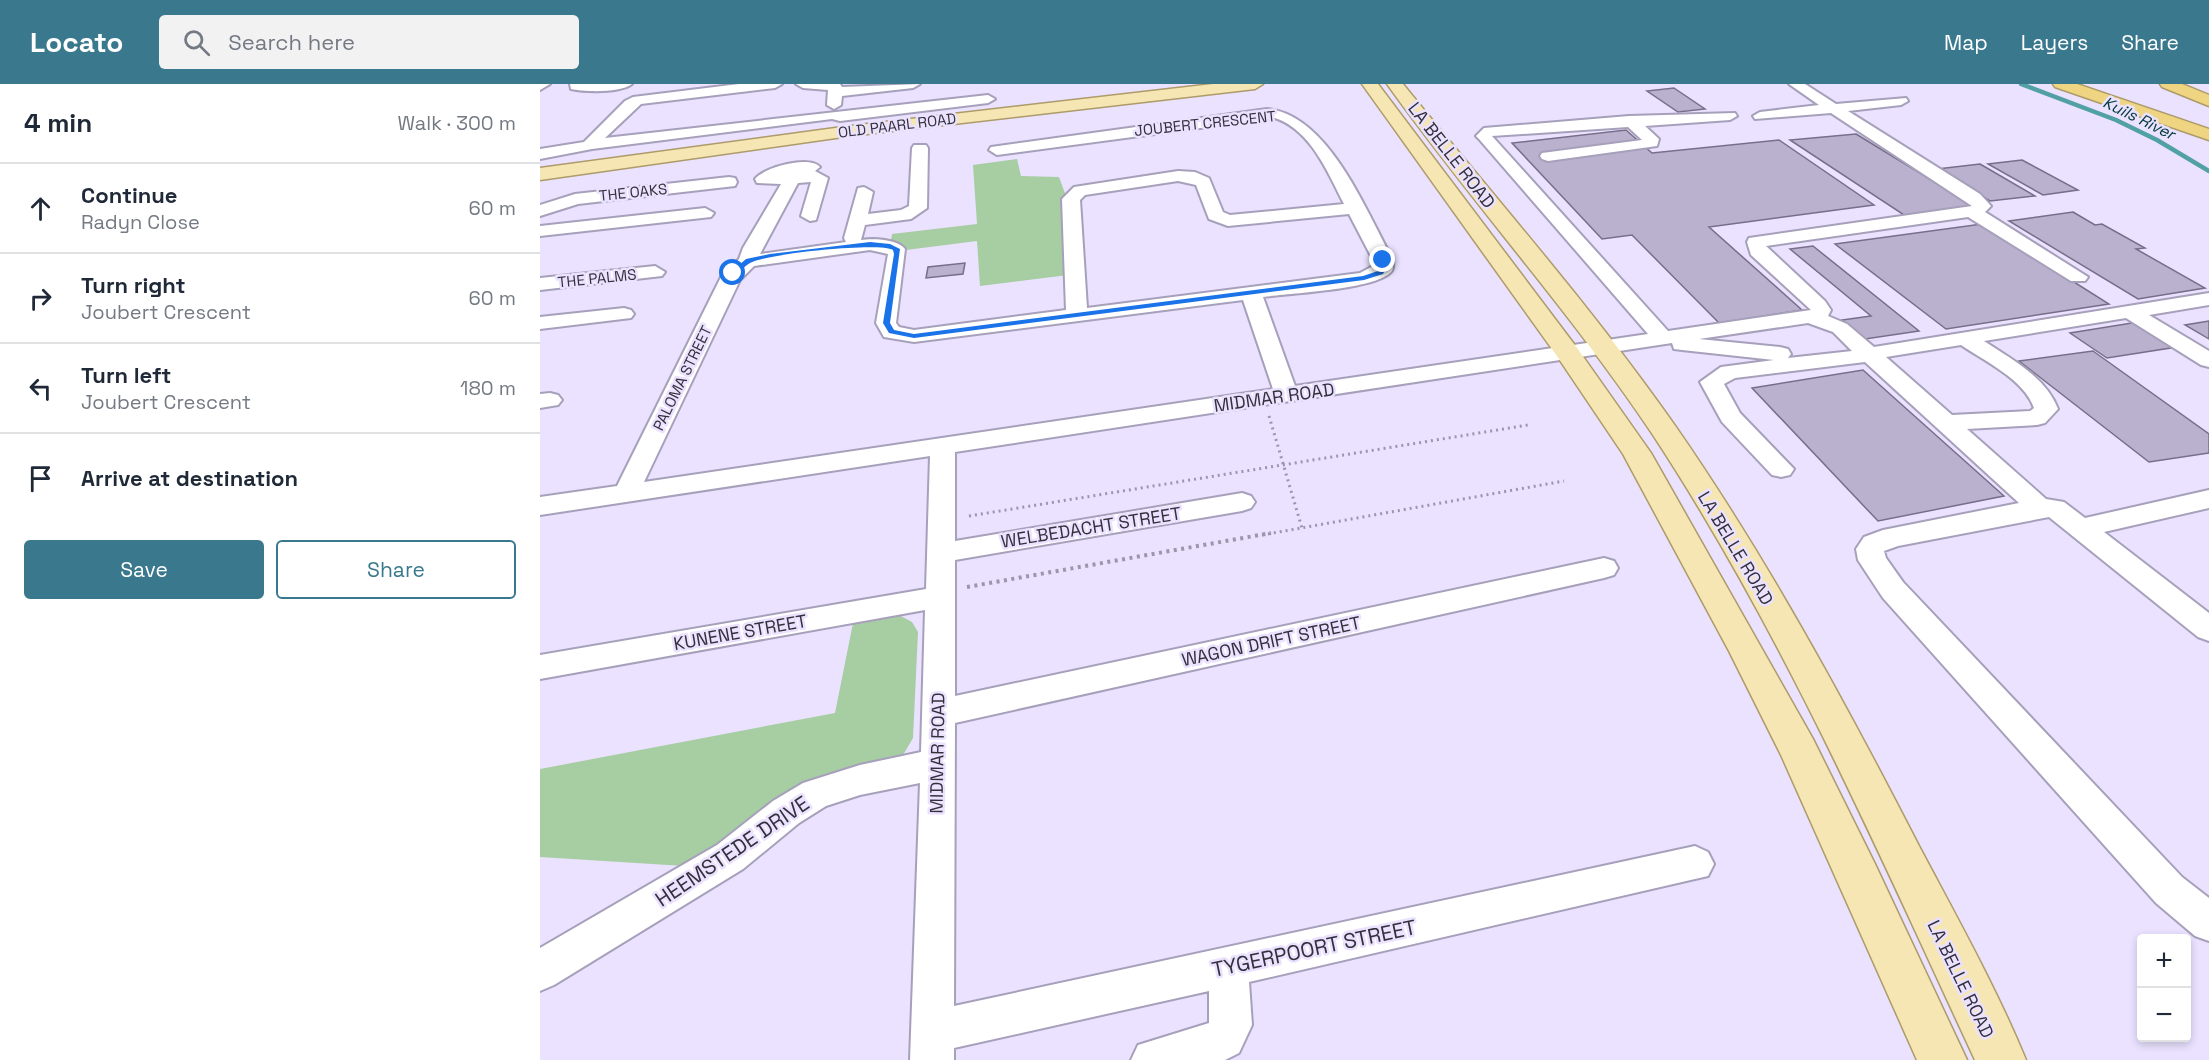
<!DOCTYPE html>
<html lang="en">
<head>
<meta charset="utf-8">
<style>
  body { margin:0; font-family:"Space Grotesk",sans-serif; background:#f2f2f3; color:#1f2937 }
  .controls { position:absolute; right:18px; bottom:18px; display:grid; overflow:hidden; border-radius:6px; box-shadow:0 3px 9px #0003 }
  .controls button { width:54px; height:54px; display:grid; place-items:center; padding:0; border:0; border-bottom:2px solid #e0e1e3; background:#fff; color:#1f2937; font:30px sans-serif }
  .stop { position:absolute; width:18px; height:18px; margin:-14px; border:4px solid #1a73e8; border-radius:50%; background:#fff }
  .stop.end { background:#1a73e8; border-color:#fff; box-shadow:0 2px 6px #0008 }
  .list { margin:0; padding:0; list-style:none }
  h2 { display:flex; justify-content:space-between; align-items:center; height:78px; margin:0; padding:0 24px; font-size:26px }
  h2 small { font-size:20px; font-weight:400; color:#747a83 }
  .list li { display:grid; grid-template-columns:39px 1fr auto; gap:18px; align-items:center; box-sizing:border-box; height:90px; padding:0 24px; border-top:2px solid #e0e1e3 }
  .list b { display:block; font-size:22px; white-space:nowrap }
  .list p { margin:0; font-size:20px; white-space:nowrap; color:#747a83 }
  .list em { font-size:20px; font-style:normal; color:#747a83 }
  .actions { display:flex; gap:12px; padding:18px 24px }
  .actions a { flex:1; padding:14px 0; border:2px solid #39788d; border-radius:6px; text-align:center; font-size:21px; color:#39788d }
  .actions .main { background:#39788d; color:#fff }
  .icon { flex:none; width:33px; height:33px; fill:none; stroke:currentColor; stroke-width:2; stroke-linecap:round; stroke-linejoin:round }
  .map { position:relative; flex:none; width:1669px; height:976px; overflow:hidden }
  header { display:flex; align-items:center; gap:36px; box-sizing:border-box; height:84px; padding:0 30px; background:#39788d; color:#fff }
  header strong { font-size:28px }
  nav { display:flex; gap:33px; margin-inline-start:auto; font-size:21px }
  .search { width:420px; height:54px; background:#f2f2f3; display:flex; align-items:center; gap:15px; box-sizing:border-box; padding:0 21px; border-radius:6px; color:#747a83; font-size:22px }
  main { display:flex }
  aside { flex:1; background:#fff }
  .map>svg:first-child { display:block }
</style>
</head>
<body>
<header>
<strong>Locato</strong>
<div class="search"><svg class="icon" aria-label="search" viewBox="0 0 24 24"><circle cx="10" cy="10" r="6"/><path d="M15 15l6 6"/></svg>Search here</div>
<nav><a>Map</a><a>Layers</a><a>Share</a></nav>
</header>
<main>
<aside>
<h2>4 min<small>Walk · 300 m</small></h2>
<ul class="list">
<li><svg class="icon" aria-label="ahead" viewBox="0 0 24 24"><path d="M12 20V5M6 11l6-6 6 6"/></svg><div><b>Continue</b><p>Radyn Close</p></div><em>60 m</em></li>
<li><svg class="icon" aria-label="right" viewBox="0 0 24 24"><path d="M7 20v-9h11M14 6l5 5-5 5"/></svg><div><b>Turn right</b><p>Joubert Crescent</p></div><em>60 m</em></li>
<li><svg class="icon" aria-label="left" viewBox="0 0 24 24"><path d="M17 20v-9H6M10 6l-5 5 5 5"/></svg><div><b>Turn left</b><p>Joubert Crescent</p></div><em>180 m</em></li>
<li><svg class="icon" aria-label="arrive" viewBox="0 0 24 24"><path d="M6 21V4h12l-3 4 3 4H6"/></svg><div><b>Arrive at destination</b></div></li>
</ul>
<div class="actions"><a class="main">Save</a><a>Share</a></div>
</aside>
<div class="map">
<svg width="1669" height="976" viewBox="0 0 1669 976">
  <rect width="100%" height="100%" fill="#eae2ff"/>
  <!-- green -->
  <g fill="#a7cda2">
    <polygon points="477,75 481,92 519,93 526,112 528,191 440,202 437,157 366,166 351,157 352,150 437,140 433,81"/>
    <polygon points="359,531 372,538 378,548 373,654 362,673 160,783 0,773 0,685 295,629 313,539"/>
  </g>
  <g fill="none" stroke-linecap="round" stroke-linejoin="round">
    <!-- stream -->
    <polyline stroke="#51a0a4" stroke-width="4.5" points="1481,0 1576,36 1617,56 1669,87"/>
  </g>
  <!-- building -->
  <g fill="#b9b1cd" stroke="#776f89" stroke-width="1.5">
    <polygon points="1134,4 1165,25 1138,28 1107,7"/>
    <polygon points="1086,46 1112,69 1239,56 1334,121 1169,143 1262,226 1179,239 1092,151 1062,155 972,59"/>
    <polygon points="1316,50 1434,122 1364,131 1250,56"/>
    <polygon points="1482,76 1538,106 1503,111 1448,80"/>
    <polygon points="1440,80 1495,112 1450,117 1397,85"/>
    <polygon points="1533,128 1555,141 1562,140 1605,164 1596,165 1665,204 1598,215 1469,137"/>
    <polygon points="1442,140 1569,220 1406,245 1295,160"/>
    <polygon points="1273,162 1379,247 1325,255 1302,236 1331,232 1250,165"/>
    <polygon points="425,179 423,190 386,194 388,183"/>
    <polygon points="1669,237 1669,255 1645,241"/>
    <polygon points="1598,238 1637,263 1567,274 1530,249"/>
    <polygon points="1553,267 1669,350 1669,369 1609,378 1479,277"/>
    <polygon points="1323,286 1464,412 1338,437 1212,304"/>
  </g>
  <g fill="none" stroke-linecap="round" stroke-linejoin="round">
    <!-- minor casing -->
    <g stroke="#a7a0bb" stroke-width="4">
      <g id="minor">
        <polygon points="0,0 10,0 0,6"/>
        <path d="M30 0H92C81 9 45 8 31 5Z"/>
        <polygon points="199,0 242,0 235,4 101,20 65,54 448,11 455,15 448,19 300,37 292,35 52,65 0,75 0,65 44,58 85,17 93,13"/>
        <polygon points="256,0 300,0 302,3 380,0 373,4 302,12 301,21 294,25 287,21 288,6 263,4"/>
        <path d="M1249 0H1265L1296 20 1366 14 1368 17 1361 21 1308 27 1440 110 1451 122 1445 128 1548 193 1545 197H1531L1428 133 1226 162 1285 217 1291 226 1288 232 1307 240 1334 263 1669 209V221L1609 231 1669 267V283L1661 281 1586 234 1444 257C1471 275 1506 293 1518 325L1505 339 1497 341 1427 345 1506 415 1524 418 1545 434 1669 406V424L1564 448 1669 529V557L1658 553 1509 433 1358 462 1344 467 1346 474 1363 498 1642 793 1669 814V857L1655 852 1616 819 1343 514 1318 476 1316 465 1324 453 1343 446 1479 419 1325 278 1195 294 1184 300 1200 329 1254 385 1250 391 1241 393 1232 391 1182 338 1160 298 1181 283 1234 276 1142 266 1134 265 1132 259 415 368V457L702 409 711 412 715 418 711 424 702 427 415 476V612L1064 474 1074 477 1078 484 1074 491 1064 494 415 639 414 922 1155 762 1168 768 1174 780 1168 792 709 898 712 941 699 969 685 976H591L598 961 669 939V907L414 964V976H370L380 699 320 711 286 722 259 739 203 785 14 901 0 907V864L177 761 233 717 263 699 320 681 381 668 385 526 0 595V571L386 505 390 372 0 431V413L77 402 181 193 199 175 203 164 241 100 217 99 215 95C224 83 270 71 280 83L275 87 288 94 276 136 270 137 261 132 271 98 258 99 220 170 306 158 304 154 318 104 324 103 333 108 328 130 361 126 369 122 372 64 374 61H386L388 64 387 124 371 135 325 141 321 156C333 154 358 155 365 165L356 239 359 243 374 246 526 226 522 115 534 103 638 87 655 88 669 94 683 128 690 131 804 120C788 89 771 46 735 34L457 71 449 66 451 63 727 25C788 30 826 127 853 176 853 181 854 186 850 189 831 206 750 209 723 213L755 302 1108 250 939 55 936 52 944 44 1089 32 1195 29 1197 32 1190 36 1105 42 1119 55 1117 62 1008 77 1002 75 1000 72 1002 69 1102 56 1088 43 952 52 1128 247 1271 226 1211 171 1207 158 1209 154 1432 122 1291 29 1215 35 1213 32 1220 28 1279 21ZM638 97 656 101 669 135 688 142 809 130 833 176V182L820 189 547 224 540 116 545 111ZM330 166 348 170 336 239 344 253 374 258 703 216 733 305 104 398 200 196 214 182ZM1268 239 1293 248 1312 267 1248 274 1251 270 1248 265 1240 263 1159 255ZM1421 261C1444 277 1484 295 1494 324L1490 327 1412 331 1346 273Z"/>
        <polygon points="189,93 195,94 197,98 195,102 38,120 0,132 0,121 35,110"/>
        <polygon points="165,124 174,129 171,133 0,152 0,142"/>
        <polygon points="115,182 125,188 122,192 0,206 0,194"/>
        <polygon points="84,224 91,226 94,230 91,234 0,245 0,233"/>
        <polygon points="10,309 18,311 22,316 18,321 0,324 0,310"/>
      </g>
    </g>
    <!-- major casing -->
    <g stroke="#ad9b69" stroke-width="3">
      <g id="major">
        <polygon points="673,0 723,0 715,5 310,52 0,96 0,84 310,42"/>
        <polygon points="822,0 838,0 1037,264 1111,369 1273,655 1335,780 1427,976 1377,976 1241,671 1189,567 1083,370 1017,272"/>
        <path d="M847 0H863C955 114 1052 223 1136 343 1228 476 1305 618 1379 762 1416 832 1456 903 1486 976H1435C1336 763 1241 545 1111 348 1030 227 932 119 847 0Z"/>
      </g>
    </g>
    <!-- highway casing -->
    <g stroke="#ad9b69" stroke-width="3">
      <g id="highway">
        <polygon points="1513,0 1537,0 1669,45 1669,56 1515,3"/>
        <polygon points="1620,0 1642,0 1669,11 1669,22 1622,3"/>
      </g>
    </g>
    <!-- path-far1 -->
    <g stroke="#9c96ab" stroke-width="3" stroke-dasharray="2 4" stroke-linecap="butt">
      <polyline points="729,332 762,444"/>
      <polyline points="429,432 988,341"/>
      <polyline points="722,451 1024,397"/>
    </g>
    <!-- path -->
    <polyline stroke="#9c96ab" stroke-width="4" stroke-dasharray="3 4.5" stroke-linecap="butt" points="427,503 731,449"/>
    <!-- minor -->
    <use href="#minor" fill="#fff" fill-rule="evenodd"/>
    <!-- major -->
    <use href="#major" fill="#f5e6b4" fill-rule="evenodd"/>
    <!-- highway -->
    <use href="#highway" fill="#efd582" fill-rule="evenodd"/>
  </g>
  <!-- route -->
  <path fill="#1a73e8" d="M330 158 350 160 360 165 350 239 354 246 374 250 823 192 838 187 839 176 843 174 847 182 843 190 824 196 374 254 349 249 343 239 354 170 353 166C338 158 225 170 210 179 205 182 200 187 195 191L190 189 206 175 230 170Z"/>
  <g text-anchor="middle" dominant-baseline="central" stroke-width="5" stroke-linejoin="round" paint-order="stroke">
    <!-- far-street labels -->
    <g font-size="15" fill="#33303b" stroke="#eae2ff">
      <text transform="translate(665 39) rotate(-6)">JOUBERT CRESCENT</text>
      <text transform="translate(357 41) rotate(-7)">OLD PAARL ROAD</text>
      <text transform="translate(93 108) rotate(-6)">THE OAKS</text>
      <text transform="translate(57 194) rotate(-6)">THE PALMS</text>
      <text transform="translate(142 294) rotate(-64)">PALOMA STREET</text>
    </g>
    <!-- far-water labels -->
    <g font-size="16" font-style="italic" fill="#033b3c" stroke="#eae2ff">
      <text transform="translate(1599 34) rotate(26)">Kuils River</text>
    </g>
    <!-- street labels -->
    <g font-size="18" fill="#33303b" stroke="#eae2ff">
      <text transform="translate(912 71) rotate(52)">LA BELLE ROAD</text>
      <text transform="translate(734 313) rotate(-8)">MIDMAR ROAD</text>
      <text transform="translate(551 443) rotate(-9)">WELBEDACHT STREET</text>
      <text transform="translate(1196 464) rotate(59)">LA BELLE ROAD</text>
      <text transform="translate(200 548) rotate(-10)">KUNENE STREET</text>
      <text transform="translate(731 557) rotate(-12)">WAGON DRIFT STREET</text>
      <text transform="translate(397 669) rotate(-89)">MIDMAR ROAD</text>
      <text transform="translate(1421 895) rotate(64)">LA BELLE ROAD</text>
    </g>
    <!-- near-street labels -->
    <g font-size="21" fill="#33303b" stroke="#eae2ff">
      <text transform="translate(192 767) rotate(-34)">HEEMSTEDE DRIVE</text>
      <text transform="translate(774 864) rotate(-12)">TYGERPOORT STREET</text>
    </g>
  </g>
</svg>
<div class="controls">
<button>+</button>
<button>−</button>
</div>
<div class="stop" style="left:193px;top:189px"></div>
<div class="stop end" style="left:843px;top:176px"></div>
</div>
</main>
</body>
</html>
